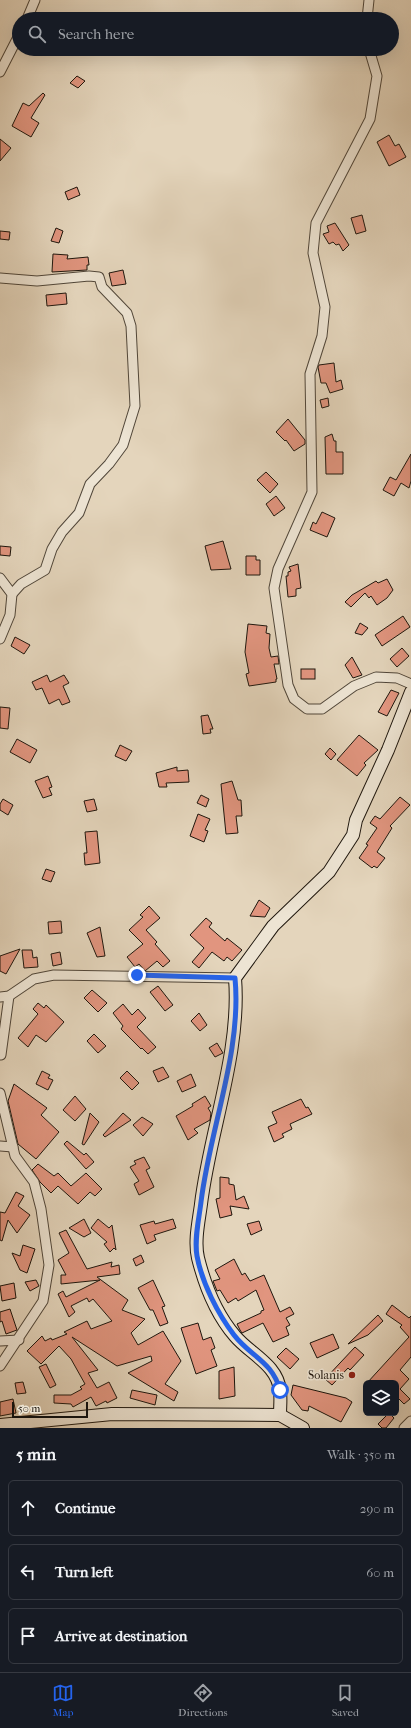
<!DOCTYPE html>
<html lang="en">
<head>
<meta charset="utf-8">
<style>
  body { margin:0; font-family:"IM FELL French Canon",serif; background:#242831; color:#f1f3f6 }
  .controls { position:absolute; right:12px; bottom:12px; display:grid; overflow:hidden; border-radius:6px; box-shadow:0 4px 16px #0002 }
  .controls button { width:36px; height:36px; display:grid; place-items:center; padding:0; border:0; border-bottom:1px solid #363941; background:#171b24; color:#f1f3f6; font:20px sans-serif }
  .scale { position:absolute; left:12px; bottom:10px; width:76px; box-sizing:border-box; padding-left:4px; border:2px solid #1e160d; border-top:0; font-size:11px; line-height:14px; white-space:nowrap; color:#1e160d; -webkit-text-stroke:3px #ede4d3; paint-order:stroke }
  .stop { position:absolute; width:12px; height:12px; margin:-9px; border:3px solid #2563eb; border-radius:50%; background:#fff }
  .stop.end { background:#2563eb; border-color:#fff; box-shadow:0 1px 4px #0008 }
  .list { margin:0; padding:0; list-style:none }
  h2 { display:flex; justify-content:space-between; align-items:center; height:52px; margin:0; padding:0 16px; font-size:17px }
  h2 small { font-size:13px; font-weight:400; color:#9ea1a6 }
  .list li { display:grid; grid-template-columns:26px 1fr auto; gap:12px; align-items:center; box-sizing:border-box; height:56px; margin:0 8px 8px; padding:0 8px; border:1px solid #363941; border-radius:6px }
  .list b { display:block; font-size:15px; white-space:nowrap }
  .list em { font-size:13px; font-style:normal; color:#9ea1a6 }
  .icon { flex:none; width:22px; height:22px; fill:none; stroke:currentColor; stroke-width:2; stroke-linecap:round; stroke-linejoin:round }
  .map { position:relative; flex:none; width:411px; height:1428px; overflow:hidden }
  .search { position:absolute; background:#171b24; box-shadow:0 4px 16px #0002; left:12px; right:12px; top:12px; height:44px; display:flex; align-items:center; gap:10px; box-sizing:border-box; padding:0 14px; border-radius:22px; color:#9ea1a6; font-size:15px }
  .sheet { height:244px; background:#171b24 }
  nav { display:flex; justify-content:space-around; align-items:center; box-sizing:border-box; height:56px; border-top:1px solid #363941; background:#171b24; font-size:11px; color:#9ea1a6 }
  nav a { display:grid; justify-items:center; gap:2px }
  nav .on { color:#2563eb }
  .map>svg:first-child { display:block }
</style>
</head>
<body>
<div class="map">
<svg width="411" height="1428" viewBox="0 0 411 1428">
  <rect width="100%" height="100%" fill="#e4d5bc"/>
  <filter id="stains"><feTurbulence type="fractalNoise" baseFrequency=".005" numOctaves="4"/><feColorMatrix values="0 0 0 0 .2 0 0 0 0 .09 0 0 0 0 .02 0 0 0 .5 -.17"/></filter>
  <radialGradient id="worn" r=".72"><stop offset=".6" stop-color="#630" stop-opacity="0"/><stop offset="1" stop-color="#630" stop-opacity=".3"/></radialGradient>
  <!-- building -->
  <g fill="#e1957f" stroke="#1e160d">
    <polygon points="77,76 85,81 78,88 70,83"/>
    <polygon points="43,93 45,95 31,118 39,123 31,137 12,126 23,103 29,106"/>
    <polygon points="389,135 395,146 399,144 406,157 389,166 377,142"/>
    <polygon points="0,139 11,148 0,161"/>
    <polygon points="77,187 80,195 68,200 65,192"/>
    <polygon points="362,215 366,231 356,234 351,218"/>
    <polygon points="335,223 349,245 343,251 339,244 336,245 333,242 329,244 323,234 329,232 327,226"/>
    <polygon points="56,228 63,231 59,243 51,241"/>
    <polygon points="0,231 10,232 9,240 0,239"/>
    <polygon points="53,254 68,255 67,259 88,257 89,265 87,265 87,270 52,272"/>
    <polygon points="123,270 126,284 112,286 109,273"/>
    <polygon points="66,293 67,304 47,306 46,295"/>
    <polygon points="334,363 336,382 341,380 343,389 330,393 326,383 321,383 318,367 319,365"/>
    <polygon points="328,398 329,406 322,408 320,400"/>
    <polygon points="288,419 305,440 305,444 294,451 286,440 285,441 276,432"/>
    <polygon points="332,434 334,441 336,441 336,452 343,452 343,474 326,474 325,437"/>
    <polygon points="411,454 411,481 409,488 401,483 394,496 383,490 390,477 396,480"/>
    <polygon points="266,472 278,484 270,493 257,480"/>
    <polygon points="276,496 285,508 274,516 266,504"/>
    <polygon points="322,512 335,518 327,537 310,530 313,522 316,524"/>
    <polygon points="223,541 231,569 211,570 205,546"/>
    <polygon points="0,546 11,547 10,556 0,555"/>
    <polygon points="246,556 256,556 256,560 260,560 260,575 246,575"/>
    <polygon points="298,564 301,588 296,589 296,596 288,597 286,576 288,576 288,572 291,571 289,567"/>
    <polygon points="387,579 393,590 387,598 377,605 371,596 369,598 365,593 351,607 345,602 352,595 376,581 378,583"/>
    <polygon points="403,616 410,627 382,646 375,635"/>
    <polygon points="360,623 368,628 362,635 355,633"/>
    <polygon points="248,624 267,626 266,633 270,634 269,648 271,657 278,656 279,664 274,664 277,679 276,679 276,682 249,686 246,674 249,673 245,652"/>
    <polygon points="15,637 30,645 24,654 11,646"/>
    <polygon points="402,648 409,656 397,667 390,659"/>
    <polygon points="352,657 362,675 353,678 345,665"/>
    <rect x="301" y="669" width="14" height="10"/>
    <polygon points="47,675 50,682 64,675 69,683 63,686 70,702 62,705 59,699 49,704 42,688 36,690 32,682"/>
    <polygon points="391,690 399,693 387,716 378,712"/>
    <polygon points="0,707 10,708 8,729 0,728"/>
    <polygon points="208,715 213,729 210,729 211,733 203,734 201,716"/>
    <polygon points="359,735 378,750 364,763 366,765 357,776 337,760"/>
    <polygon points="17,739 37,750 30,763 10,752"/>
    <polygon points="120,745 132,751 126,761 115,756"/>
    <polygon points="330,748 336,754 331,760 325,754"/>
    <polygon points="177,767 177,771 188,770 189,782 166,783 167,787 159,787 156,773"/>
    <polygon points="48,776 52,787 49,788 52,795 43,798 35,781"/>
    <polygon points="232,781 238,800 241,800 242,816 236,816 238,833 226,834 221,784"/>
    <polygon points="201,795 209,799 206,807 197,803"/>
    <polygon points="400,797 410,805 390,826 392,828 377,852 385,858 377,868 374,866 372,868 359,858 368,845 366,844 377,828 370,823 375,816 380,819"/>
    <polygon points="3,799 13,805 8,815 0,810 0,804"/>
    <polygon points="94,799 97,810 87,812 84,801"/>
    <polygon points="198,814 210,819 205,830 208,831 204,842 190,836"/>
    <polygon points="97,831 100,863 85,865 84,853 87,853 85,832"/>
    <polygon points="46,869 55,872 51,882 42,879"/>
    <polygon points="259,900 270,908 265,917 250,916"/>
    <polygon points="149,906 160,918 146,930 157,942 155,944 170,961 163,967 157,961 145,971 139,964 135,967 127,957 143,944 129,930 143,917 140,915"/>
    <polygon points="206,918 212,923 209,927 225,941 227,938 242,950 232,961 227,957 224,961 212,952 199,968 192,962 204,948 190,935"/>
    <polygon points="61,921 62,933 49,934 48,922"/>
    <polygon points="100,927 105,956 97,957 87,933"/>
    <polygon points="20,949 6,974 0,971 0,956"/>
    <polygon points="22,950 32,950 33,958 37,957 38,967 24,968"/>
    <polygon points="60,952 62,964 53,966 51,954"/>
    <polygon points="158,986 173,1005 165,1011 150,992"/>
    <polygon points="92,990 107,1003 98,1012 84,998"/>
    <polygon points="38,1003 44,1008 46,1005 64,1022 46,1042 36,1035 28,1047 18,1038 38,1014 33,1009"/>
    <polygon points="123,1004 132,1015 138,1009 146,1018 137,1027 156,1047 148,1054 142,1048 141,1049 121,1029 123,1026 113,1013"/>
    <polygon points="199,1013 207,1025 200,1031 191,1021"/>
    <polygon points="94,1034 106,1046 98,1053 87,1041"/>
    <polygon points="217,1043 223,1053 215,1057 209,1048"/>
    <polygon points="163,1067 169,1077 158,1082 153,1071"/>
    <polygon points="42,1071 50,1075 48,1078 53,1080 48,1090 36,1084"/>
    <polygon points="127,1071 139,1083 132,1090 120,1078"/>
    <polygon points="191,1074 196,1086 182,1092 177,1081"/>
    <polygon points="14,1084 47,1108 41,1115 59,1132 36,1159 18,1144 8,1101"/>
    <polygon points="75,1096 86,1109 75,1121 63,1110"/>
    <polygon points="205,1096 211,1106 208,1108 211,1113 210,1120 194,1129 198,1133 188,1140 176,1116 193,1106 192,1104"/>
    <polygon points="301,1099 306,1108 308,1107 312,1114 290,1124 292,1129 282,1134 284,1137 274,1142 268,1127 277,1123 272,1112"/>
    <polygon points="90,1113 99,1122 84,1145 82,1144"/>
    <polygon points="123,1113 131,1120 105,1137 103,1135"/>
    <polygon points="142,1117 153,1124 143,1136 133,1125"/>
    <polygon points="67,1141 84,1155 86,1153 94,1162 86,1169 64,1144"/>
    <polygon points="144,1157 150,1168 146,1170 154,1187 139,1195 134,1184 139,1181 130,1167 136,1164 134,1161"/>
    <polygon points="38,1164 54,1176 58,1173 71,1186 86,1173 102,1189 95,1196 90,1192 78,1204 58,1186 51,1193 40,1182 32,1170"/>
    <polygon points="220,1177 229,1178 229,1184 234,1185 236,1200 244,1196 249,1209 230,1206 232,1215 220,1218 216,1199 220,1198"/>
    <polygon points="16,1192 24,1196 18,1206 30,1215 17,1233 8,1220 2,1241 0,1240 0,1212 5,1213"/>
    <polygon points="84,1219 91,1233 84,1237 69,1228"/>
    <polygon points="98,1219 109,1228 112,1225 116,1250 114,1248 110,1252 104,1244 107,1242 91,1228"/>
    <polygon points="173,1219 176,1228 154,1235 156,1240 147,1244 140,1225 154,1221 155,1224"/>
    <polygon points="259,1221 262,1230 251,1235 247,1224"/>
    <polygon points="66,1230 87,1269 112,1262 111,1267 119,1265 120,1274 97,1277 128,1300 122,1310 145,1319 131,1333 138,1345 163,1331 181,1361 165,1384 178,1392 174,1401 128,1373 152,1361 151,1356 117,1366 72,1337 98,1370 88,1373 97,1388 109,1382 117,1398 107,1403 106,1401 96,1406 91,1397 73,1407 71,1404 54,1403 54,1395 71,1395 82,1389 80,1387 85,1384 71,1359 59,1346 41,1364 27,1351 42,1336 45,1341 51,1338 52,1340 67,1334 64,1332 87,1321 91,1329 112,1321 93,1299 89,1302 87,1298 71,1306 75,1312 69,1317 58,1294 63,1291 66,1297 100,1280 61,1284 61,1275 66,1275 58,1260 69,1253 59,1233"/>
    <polygon points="23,1245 35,1249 27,1273 20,1270 12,1253 20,1256"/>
    <polygon points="141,1255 144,1262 136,1266 133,1259"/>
    <polygon points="234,1259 242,1275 245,1273 250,1281 264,1275 280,1312 290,1307 294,1314 286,1318 290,1325 286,1327 289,1335 273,1342 263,1323 242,1333 240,1330 237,1324 261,1313 261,1311 264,1310 256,1290 238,1301 236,1298 228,1303 220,1290 217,1291 213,1281 220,1279 215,1270"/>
    <polygon points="36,1280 39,1286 30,1291 25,1282"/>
    <polygon points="153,1280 165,1306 162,1307 168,1323 160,1326 153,1310 150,1310 138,1288"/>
    <polygon points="14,1283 16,1298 2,1301 0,1286"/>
    <polygon points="392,1305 409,1318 411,1316 411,1357 400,1370 409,1379 400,1389 410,1399 404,1404 396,1396 396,1383 367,1383 409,1337 400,1327 402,1325 386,1314"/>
    <polygon points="10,1309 17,1330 6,1334 2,1321 0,1322 0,1312"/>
    <polygon points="378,1315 383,1321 368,1335 348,1344"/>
    <polygon points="198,1323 203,1340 211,1337 215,1348 211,1350 217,1366 196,1374 181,1328"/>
    <polygon points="333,1334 339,1348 317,1358 310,1343"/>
    <polygon points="355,1347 364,1355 350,1370 348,1368 332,1385 325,1379"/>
    <polygon points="286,1348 299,1359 290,1369 277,1357"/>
    <polygon points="46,1364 56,1385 50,1388 39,1367"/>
    <polygon points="234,1367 235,1396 219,1399 219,1371"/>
    <polygon points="23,1382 26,1393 17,1394 15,1383"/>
    <polygon points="293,1385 346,1398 352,1402 341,1422 309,1406 308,1411 302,1410 291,1395"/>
    <polygon points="132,1390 157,1395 155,1405 130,1398"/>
    <polygon points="13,1399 16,1413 0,1416 0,1402"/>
    <polygon points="389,1413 394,1418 386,1428 382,1428 378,1424"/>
  </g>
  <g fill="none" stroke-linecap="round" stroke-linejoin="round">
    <!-- street casing -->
    <g stroke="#504639" stroke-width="11">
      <g id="street">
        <polyline points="27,19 35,0"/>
        <polyline points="367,19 369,0"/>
        <polyline points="369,49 377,76 370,119 316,223 313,253 325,307 322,336 310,374 312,492 278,569 274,588 288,685 294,699 307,709 322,709 354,686 376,677 397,678 411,684"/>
        <polyline points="0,72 19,35"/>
        <polyline points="0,278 37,281 89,276 99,277 102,287 127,313 131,326 135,406 123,445 109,464 90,484 79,513 62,532 52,549 45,570 21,584 12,594"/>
        <polyline points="0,578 12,594 10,615 0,639"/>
        <polyline points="0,997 9,996 34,979 54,975 235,978"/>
        <polyline points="1,1055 9,996"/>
        <polyline points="0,1093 15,1156 34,1182 41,1209 49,1265 43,1301 0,1366"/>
        <polyline points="0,1146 13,1147"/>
        <polyline points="0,1341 19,1340"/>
        <polyline points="404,1428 411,1421"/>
      </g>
    </g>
    <!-- secondary casing -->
    <g stroke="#1e160d" stroke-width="14">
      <g id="secondary">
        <path d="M280 1415C280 1407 281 1398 280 1391 278 1365 250 1354 235 1336 216 1314 205 1286 198 1258 194 1241 199 1220 201 1204 210 1130 241 1052 235 978L273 926 329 872 353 835 356 820 388 750 411 692"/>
        <polyline points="0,1425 112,1414 280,1415 303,1428"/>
      </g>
    </g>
    <!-- street -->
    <use href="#street" stroke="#ede4d3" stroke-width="9"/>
    <!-- secondary -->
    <use href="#secondary" stroke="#ede4d3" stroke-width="12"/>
  </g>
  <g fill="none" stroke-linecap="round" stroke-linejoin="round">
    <!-- route -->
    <path stroke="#2563eb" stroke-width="5" d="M137 975 235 978C242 1051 210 1128 201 1202 199 1219 194 1239 197 1256 202 1283 218 1314 234 1335 251 1357 272 1361 280 1390"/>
  </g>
  <!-- markers -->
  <circle fill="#8f2418" stroke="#ede4d3" stroke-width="1.5" cx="352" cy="1375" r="4"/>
  <g text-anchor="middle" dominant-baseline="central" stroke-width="3" stroke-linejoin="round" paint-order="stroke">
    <!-- poi labels -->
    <g font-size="12" fill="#1e160d" stroke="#ede4d3" text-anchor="end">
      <text x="344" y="1375">Solanis</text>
    </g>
  </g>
  <rect width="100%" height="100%" filter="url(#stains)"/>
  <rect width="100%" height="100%" fill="url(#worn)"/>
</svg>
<div class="controls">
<button><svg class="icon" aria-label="layers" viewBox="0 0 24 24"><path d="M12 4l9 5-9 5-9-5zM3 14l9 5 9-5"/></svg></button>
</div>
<div class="scale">50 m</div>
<div class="stop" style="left:280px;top:1390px"></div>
<div class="stop end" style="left:137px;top:975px"></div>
<div class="search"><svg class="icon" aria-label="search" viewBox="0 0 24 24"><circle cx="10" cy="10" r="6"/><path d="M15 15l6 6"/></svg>Search here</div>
</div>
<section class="sheet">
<h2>5 min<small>Walk · 350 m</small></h2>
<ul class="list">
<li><svg class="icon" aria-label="ahead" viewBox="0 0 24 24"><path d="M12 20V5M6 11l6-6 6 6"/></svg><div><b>Continue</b></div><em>290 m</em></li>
<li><svg class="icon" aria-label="left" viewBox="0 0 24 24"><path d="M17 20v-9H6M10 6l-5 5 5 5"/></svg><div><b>Turn left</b></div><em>60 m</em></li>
<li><svg class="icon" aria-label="arrive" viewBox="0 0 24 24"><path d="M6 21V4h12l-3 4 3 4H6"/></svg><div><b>Arrive at destination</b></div></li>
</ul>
</section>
<nav>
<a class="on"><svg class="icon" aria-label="map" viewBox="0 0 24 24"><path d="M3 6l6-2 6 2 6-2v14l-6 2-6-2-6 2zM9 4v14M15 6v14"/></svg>Map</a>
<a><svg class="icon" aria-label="directions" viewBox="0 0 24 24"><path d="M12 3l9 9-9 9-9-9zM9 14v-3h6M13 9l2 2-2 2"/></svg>Directions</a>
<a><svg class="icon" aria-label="saved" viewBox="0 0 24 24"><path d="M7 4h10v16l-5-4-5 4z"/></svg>Saved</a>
</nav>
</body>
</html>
